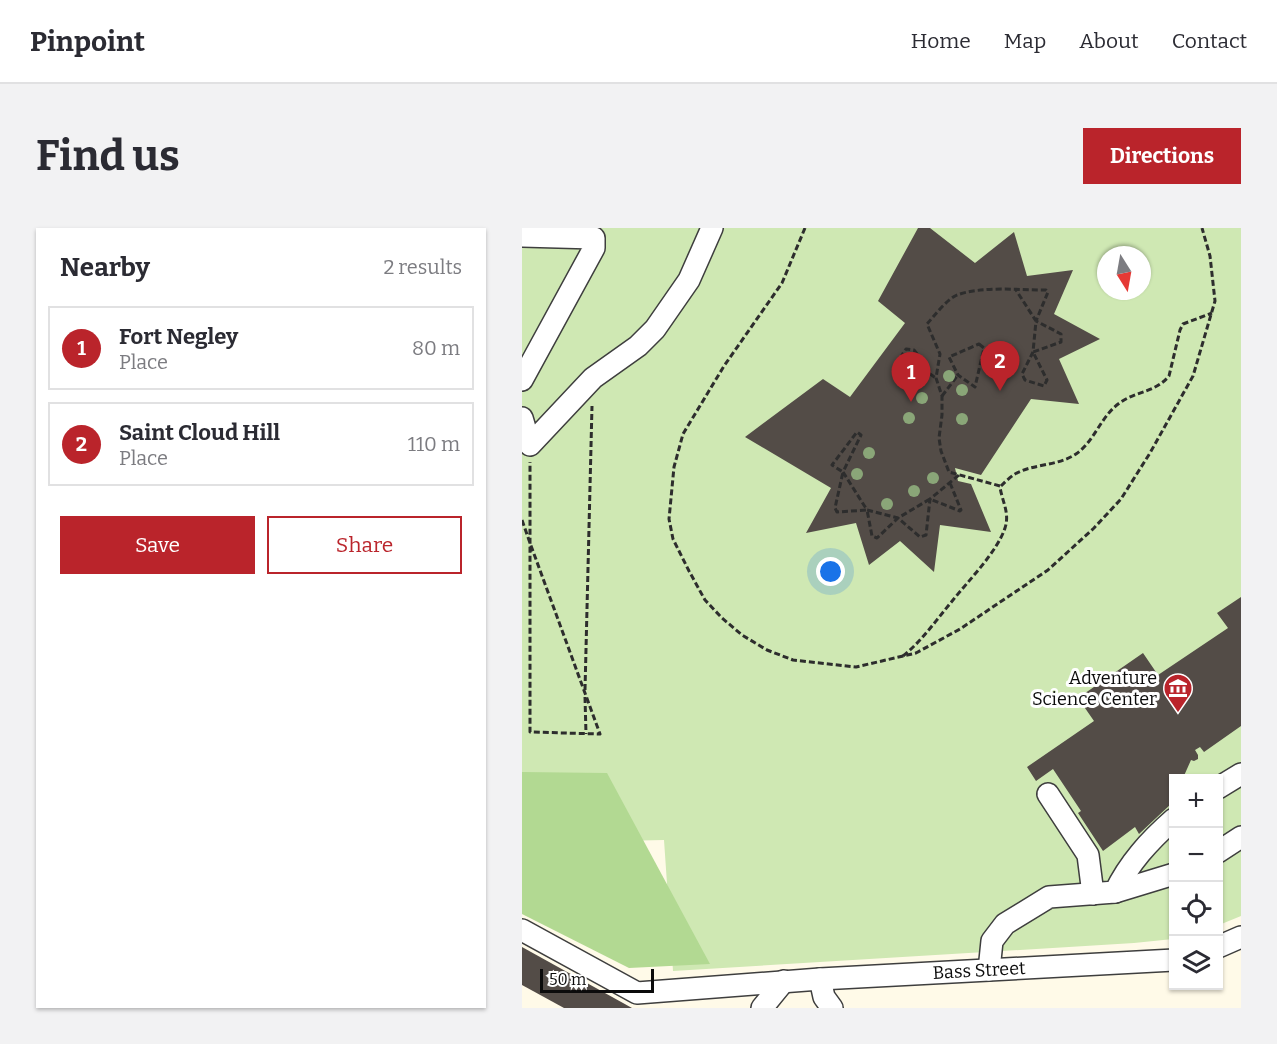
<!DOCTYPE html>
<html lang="en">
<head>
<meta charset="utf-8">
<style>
  body { margin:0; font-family:Bitter,serif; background:#f2f2f3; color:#2b2b33 }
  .controls { position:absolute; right:18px; bottom:18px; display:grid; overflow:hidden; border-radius:0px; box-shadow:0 2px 4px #0004 }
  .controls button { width:54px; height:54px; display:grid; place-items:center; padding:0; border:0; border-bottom:2px solid #e1e1e2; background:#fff; color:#2b2b33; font:30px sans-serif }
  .compass { position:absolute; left:575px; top:18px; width:54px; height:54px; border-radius:50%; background:#fff; box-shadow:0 2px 4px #0004; rotate:169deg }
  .scale { position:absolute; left:18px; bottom:15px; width:114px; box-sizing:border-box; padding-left:6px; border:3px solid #0b0b0b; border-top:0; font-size:16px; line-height:21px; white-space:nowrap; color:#0b0b0b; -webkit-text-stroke:4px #fff; paint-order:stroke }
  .you { position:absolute; left:309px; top:344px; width:21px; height:21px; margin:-15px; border:4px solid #fff; border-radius:50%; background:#1a73e8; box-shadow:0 0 0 9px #1a73e833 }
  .badge { display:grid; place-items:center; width:39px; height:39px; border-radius:50%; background:#ba242b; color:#fff; font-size:20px; font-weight:700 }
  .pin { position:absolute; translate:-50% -50px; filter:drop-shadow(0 2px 3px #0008) }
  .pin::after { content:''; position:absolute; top:32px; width:21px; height:18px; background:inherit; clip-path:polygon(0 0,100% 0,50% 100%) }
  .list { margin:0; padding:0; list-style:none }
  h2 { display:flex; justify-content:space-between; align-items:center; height:78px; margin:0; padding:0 24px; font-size:26px }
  h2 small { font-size:20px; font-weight:400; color:#7c7c81 }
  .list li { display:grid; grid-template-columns:39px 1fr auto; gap:18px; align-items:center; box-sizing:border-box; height:84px; margin:0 12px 12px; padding:0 12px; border:2px solid #e1e1e2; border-radius:0px }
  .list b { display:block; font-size:22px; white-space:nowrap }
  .list p { margin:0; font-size:20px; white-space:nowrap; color:#7c7c81 }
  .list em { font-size:20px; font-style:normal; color:#7c7c81 }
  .actions { display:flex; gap:12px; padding:18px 24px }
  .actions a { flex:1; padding:14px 0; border:2px solid #ba242b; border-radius:0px; text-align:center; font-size:21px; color:#ba242b }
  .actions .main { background:#ba242b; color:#fff }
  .icon { flex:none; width:33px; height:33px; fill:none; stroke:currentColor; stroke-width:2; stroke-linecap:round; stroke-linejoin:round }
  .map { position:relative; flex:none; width:719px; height:780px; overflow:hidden; border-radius:0px }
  header { display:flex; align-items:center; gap:36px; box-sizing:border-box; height:84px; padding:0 30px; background:#fff; border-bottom:2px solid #e1e1e2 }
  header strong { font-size:28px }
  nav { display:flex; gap:33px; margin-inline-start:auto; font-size:21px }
  .intro { display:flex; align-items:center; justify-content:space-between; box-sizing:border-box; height:144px; padding:0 36px }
  h1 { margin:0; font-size:42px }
  .button { padding:15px 27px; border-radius:0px; background:#ba242b; color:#fff; font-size:21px; font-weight:700 }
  main { display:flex; gap:36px; padding:0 36px }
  aside { flex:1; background:#fff; border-radius:0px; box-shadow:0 2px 4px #0004 }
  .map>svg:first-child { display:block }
</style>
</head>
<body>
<header>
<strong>Pinpoint</strong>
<nav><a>Home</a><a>Map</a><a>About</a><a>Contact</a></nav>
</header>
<div class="intro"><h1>Find us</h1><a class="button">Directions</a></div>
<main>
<aside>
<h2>Nearby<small>2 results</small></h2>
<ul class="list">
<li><span class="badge">1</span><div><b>Fort Negley</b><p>Place</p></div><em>80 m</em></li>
<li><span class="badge">2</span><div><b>Saint Cloud Hill</b><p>Place</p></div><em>110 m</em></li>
</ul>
<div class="actions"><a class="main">Save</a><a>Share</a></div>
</aside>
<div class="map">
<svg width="719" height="780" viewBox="0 0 719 780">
  <rect width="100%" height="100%" fill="#fffae8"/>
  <!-- green -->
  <path fill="#cfe8b3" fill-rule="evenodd" d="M0 0H719V688L697 697 696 550H652L651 711 612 715 151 743 142 612 0 615ZM584 27H620V63H584Z"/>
  <!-- forest -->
  <polygon fill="#b2d992" points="0,544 85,545 188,736 107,740 0,686"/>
  <!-- building -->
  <g fill="#534c47">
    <polygon points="396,0 408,0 453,35 492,4 505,48 551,42 532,86 578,111 537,131 557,176 509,171 459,247 433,240 436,253 449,256 469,304 418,297 412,344 378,313 347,337 334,295 284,305 309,260 223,209 301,151 328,169 383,95 356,73"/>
    <polygon points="719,369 719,498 682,524 678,519 673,522 676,527 676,531 672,533 669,532 661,550 652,550 652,566 648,572 650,575 617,606 613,599 581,623 556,585 559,583 531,541 514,553 505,539 572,493 556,470 621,425 636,447 706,400 695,385"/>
    <polygon points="0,719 110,780 42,780 0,757"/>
  </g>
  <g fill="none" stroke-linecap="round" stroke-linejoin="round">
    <!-- minor casing -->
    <g stroke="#3e3e3e" stroke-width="24">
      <g id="minor">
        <polyline points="0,8 72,10 72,20 0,152"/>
        <polyline points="0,190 8,217 71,150 116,118 133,101 167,52 190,0"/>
        <polyline points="696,560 719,546"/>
        <polyline points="526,566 566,627 571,666"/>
        <polyline points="696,624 719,609"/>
        <polyline points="593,664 652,646"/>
        <path id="s1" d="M0 702 115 765 298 751 652 732"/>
        <polyline points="696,719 719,709"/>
        <path d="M467 742 470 713 483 696 527 669 593 664C607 635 627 613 652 591"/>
        <polyline points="298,751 302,769 310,780"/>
        <polyline points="240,780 262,753"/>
      </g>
    </g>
    <!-- path -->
    <g stroke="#2d2d2d" stroke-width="3" stroke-dasharray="6 3" stroke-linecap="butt">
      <polyline points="283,0 260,55 202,138 161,206 152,239 147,291 151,311 167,343 183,372 200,390 220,407 245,422 271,432 334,439 394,425 438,401 526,342 572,300 599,271 628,225 671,148 693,73 688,28 680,0"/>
      <polygon points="457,116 462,120 453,159 436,147 427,129"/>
      <polyline points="389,133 395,126 392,122 384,121 380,127 414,150"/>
      <polyline points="420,168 436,147"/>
      <polyline points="428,255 439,282 438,283 408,271 376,290 345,282 321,244 339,207 335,204 310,237 321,244 313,280 315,284 345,282 350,308 355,310 376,290 398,309 404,307 408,271 437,247"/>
      <path d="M478 258 427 244 419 223 417 210 420 187V168L414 150 418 126 405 96C413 87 424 72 435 67 459 58 498 62 524 62L526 64 514 93 539 106V114L511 124 525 152 522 158 503 152 500 146 511 124 514 93 494 62"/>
      <path d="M479 258C483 254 488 249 493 246 510 236 536 238 554 226 573 213 579 187 599 174 615 163 634 164 647 148L658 102 661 96 690 85"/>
      <polyline points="0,292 8,315 78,506 8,504 8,234"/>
      <path d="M381 428C400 413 415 391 431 372 447 352 475 324 483 300 488 285 480 273 478 259"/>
      <polyline points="63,462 70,178"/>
      <polyline points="63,469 64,506"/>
    </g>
    <!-- minor -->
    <use href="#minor" stroke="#fff" stroke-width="21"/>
  </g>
  <!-- trees -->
  <g fill="#8aa678">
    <circle cx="427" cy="148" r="6"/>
    <circle cx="394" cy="155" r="6"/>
    <circle cx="440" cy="162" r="6"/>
    <circle cx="400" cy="170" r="6"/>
    <circle cx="387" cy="190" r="6"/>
    <circle cx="440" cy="191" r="6"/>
    <circle cx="347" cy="225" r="6"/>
    <circle cx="335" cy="246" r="6"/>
    <circle cx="411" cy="250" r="6"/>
    <circle cx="392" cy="263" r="6"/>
    <circle cx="365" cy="276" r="6"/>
  </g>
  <!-- icons -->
  <defs>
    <g id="museum-pin" transform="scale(1.5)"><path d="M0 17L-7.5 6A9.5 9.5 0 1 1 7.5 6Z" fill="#ba242b" stroke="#fff"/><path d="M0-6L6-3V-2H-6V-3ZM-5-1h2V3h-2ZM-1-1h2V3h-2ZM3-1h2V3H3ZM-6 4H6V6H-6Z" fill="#fff"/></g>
  </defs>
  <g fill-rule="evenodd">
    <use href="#museum-pin" x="656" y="460"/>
  </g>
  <g text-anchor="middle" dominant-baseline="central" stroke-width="6" stroke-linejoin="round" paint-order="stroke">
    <!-- poi labels -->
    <g font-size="18" fill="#0b0b0b" stroke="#fff" text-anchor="end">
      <text x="635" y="450">Adventure<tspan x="635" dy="21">Science Center</tspan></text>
    </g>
    <!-- street labels -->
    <g font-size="18" fill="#0b0b0b" stroke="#fff">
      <text stroke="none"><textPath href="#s1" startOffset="474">Bass Street</textPath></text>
    </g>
  </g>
</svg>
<div class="controls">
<button>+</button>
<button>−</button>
<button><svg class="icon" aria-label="locate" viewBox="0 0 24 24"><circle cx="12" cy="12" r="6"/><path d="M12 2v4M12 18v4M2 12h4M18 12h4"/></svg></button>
<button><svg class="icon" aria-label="layers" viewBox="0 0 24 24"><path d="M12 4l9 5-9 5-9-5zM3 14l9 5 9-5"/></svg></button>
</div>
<svg class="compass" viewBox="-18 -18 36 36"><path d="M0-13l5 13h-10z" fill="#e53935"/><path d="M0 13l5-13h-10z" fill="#7c7c81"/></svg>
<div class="scale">50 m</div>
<div class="you"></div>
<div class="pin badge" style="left:389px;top:174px">1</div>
<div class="pin badge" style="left:478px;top:163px">2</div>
</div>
</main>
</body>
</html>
